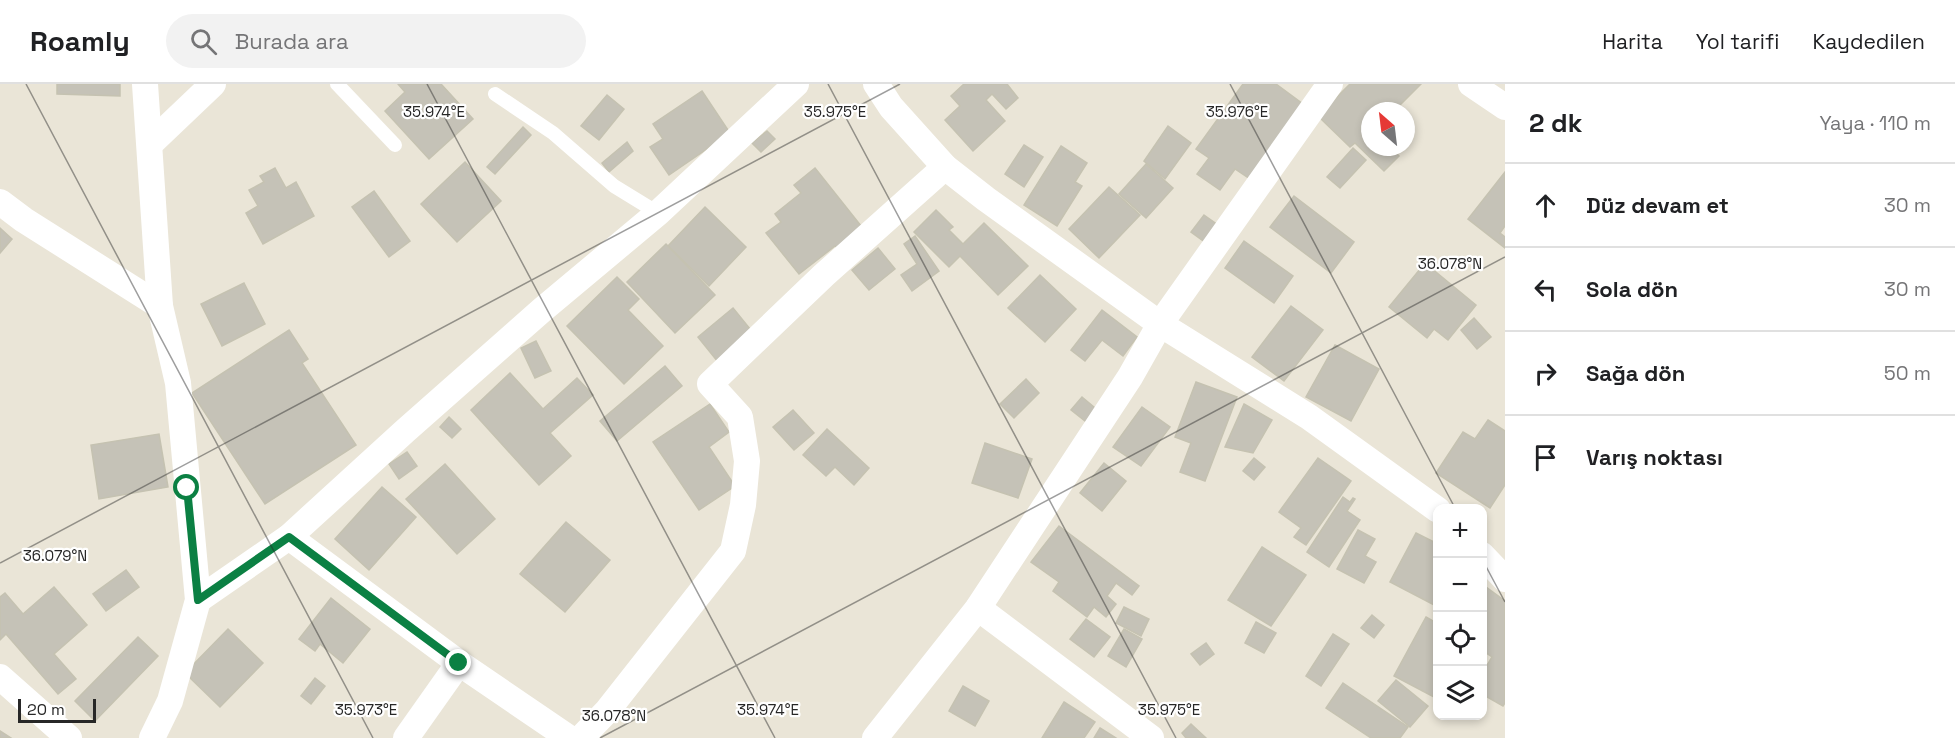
<!DOCTYPE html>
<html lang="tr">
<head>
<meta charset="utf-8">
<style>
  body { margin:0; font-family:"Space Grotesk",sans-serif; background:#f2f2f2; color:#202124 }
  .controls { position:absolute; right:18px; bottom:18px; display:grid; overflow:hidden; border-radius:12px; box-shadow:0 3px 9px #0003 }
  .controls button { width:54px; height:54px; display:grid; place-items:center; padding:0; border:0; border-bottom:2px solid #e0e0e0; background:#fff; color:#202124; font:30px sans-serif }
  .compass { position:absolute; left:1361px; top:18px; width:54px; height:54px; border-radius:50%; background:#fff; box-shadow:0 3px 9px #0003; rotate:332deg }
  .scale { position:absolute; left:18px; bottom:15px; width:78px; box-sizing:border-box; padding-left:6px; border:3px solid #272727; border-top:0; font-size:16px; line-height:21px; white-space:nowrap; color:#272727; -webkit-text-stroke:4px #fff; paint-order:stroke }
  .stop { position:absolute; width:18px; height:18px; margin:-14px; border:4px solid #0b8043; border-radius:50%; background:#fff }
  .stop.end { background:#0b8043; border-color:#fff; box-shadow:0 2px 6px #0008 }
  .list { margin:0; padding:0; list-style:none }
  h2 { display:flex; justify-content:space-between; align-items:center; height:78px; margin:0; padding:0 24px; font-size:26px }
  h2 small { font-size:20px; font-weight:400; color:#757577 }
  .list li { display:grid; grid-template-columns:39px 1fr auto; gap:18px; align-items:center; box-sizing:border-box; height:84px; padding:0 24px; border-top:2px solid #e0e0e0 }
  .list b { display:block; font-size:22px; white-space:nowrap }
  .list em { font-size:20px; font-style:normal; color:#757577 }
  .icon { flex:none; width:33px; height:33px; fill:none; stroke:currentColor; stroke-width:2; stroke-linecap:round; stroke-linejoin:round }
  .map { position:relative; flex:none; width:1505px; height:654px; overflow:hidden }
  header { display:flex; align-items:center; gap:36px; box-sizing:border-box; height:84px; padding:0 30px; background:#fff; border-bottom:2px solid #e0e0e0 }
  header strong { font-size:28px }
  nav { display:flex; gap:33px; margin-inline-start:auto; font-size:21px }
  .search { width:420px; height:54px; background:#f2f2f2; display:flex; align-items:center; gap:15px; box-sizing:border-box; padding:0 21px; border-radius:33px; color:#757577; font-size:22px }
  main { display:flex }
  aside { flex:1; background:#fff }
  .map>svg:first-child { display:block }
</style>
</head>
<body>
<header>
<strong>Roamly</strong>
<div class="search"><svg class="icon" aria-label="search" viewBox="0 0 24 24"><circle cx="10" cy="10" r="6"/><path d="M15 15l6 6"/></svg>Burada ara</div>
<nav><a>Harita</a><a>Yol tarifi</a><a>Kaydedilen</a></nav>
</header>
<main>
<div class="map">
<svg width="1505" height="654" viewBox="0 0 1505 654">
  <rect width="100%" height="100%" fill="#eae5d7"/>
  <!-- building -->
  <g fill="#c5c2b7" stroke="#c5c2b1" stroke-width="1.5">
    <polygon points="57,0 120,0 120,12 57,10"/>
    <polygon points="398,0 441,0 473,35 429,75 385,27 405,8"/>
    <polygon points="964,0 1007,0 1018,14 1006,25 992,10 986,16 1005,37 973,67 945,36 960,22 951,12"/>
    <polygon points="1243,0 1276,0 1307,23 1253,97 1235,85 1220,106 1197,90 1209,74 1196,65"/>
    <polygon points="1350,0 1421,0 1394,27 1370,27 1370,63 1390,63 1399,72 1384,87 1355,59 1350,63 1318,32"/>
    <polygon points="702,7 730,49 669,91 650,63 663,55 653,40"/>
    <polygon points="607,11 624,25 599,56 581,42"/>
    <polygon points="1168,42 1191,59 1165,95 1144,77"/>
    <polygon points="523,43 531,51 495,90 487,83"/>
    <polygon points="767,47 775,55 761,68 752,59"/>
    <polygon points="627,58 633,67 609,88 602,79"/>
    <polygon points="1024,61 1043,73 1024,103 1005,90"/>
    <polygon points="1061,62 1087,79 1075,98 1082,102 1057,142 1024,121"/>
    <polygon points="1353,64 1366,76 1340,104 1327,93"/>
    <polygon points="465,78 501,117 457,158 421,120"/>
    <polygon points="1146,80 1173,104 1146,134 1119,110"/>
    <polygon points="275,84 286,104 296,98 314,132 263,160 246,129 258,122 249,106 264,98 260,92"/>
    <polygon points="815,84 865,147 840,167 835,162 799,190 766,149 781,138 775,130 801,109 794,101"/>
    <polygon points="1505,88 1505,142 1500,149 1505,153 1505,164 1468,135"/>
    <polygon points="1109,103 1140,131 1099,174 1069,145"/>
    <polygon points="374,107 410,157 389,173 352,123"/>
    <polygon points="1294,112 1354,158 1331,189 1270,143"/>
    <polygon points="705,123 746,163 709,202 668,162"/>
    <polygon points="936,126 953,143 949,146 963,160 984,139 1028,182 998,211 960,172 949,183 914,148"/>
    <polygon points="1204,131 1218,141 1206,159 1191,148"/>
    <polygon points="0,144 12,155 0,169"/>
    <polygon points="915,152 939,187 912,207 901,191 917,180 904,160"/>
    <polygon points="1244,157 1293,192 1274,219 1225,184"/>
    <polygon points="666,160 715,211 675,249 627,198"/>
    <polygon points="878,164 895,185 869,206 852,186"/>
    <polygon points="1425,179 1476,221 1448,256 1434,245 1427,254 1389,223"/>
    <polygon points="1040,191 1076,225 1045,258 1008,224"/>
    <polygon points="617,193 639,215 628,226 663,262 624,300 567,242"/>
    <polygon points="244,199 265,240 222,262 201,220"/>
    <polygon points="1291,222 1323,246 1284,297 1252,273"/>
    <polygon points="733,224 754,250 718,278 698,253"/>
    <polygon points="1102,226 1137,253 1123,272 1102,256 1085,277 1071,266"/>
    <polygon points="1474,234 1491,253 1477,265 1461,246"/>
    <polygon points="289,246 308,275 302,279 356,361 265,420 192,309"/>
    <polygon points="536,257 551,287 535,294 521,264"/>
    <polygon points="1335,261 1379,285 1351,337 1306,313"/>
    <polygon points="665,282 682,302 617,357 600,337"/>
    <polygon points="510,289 543,325 577,294 593,311 550,349 571,372 539,401 471,326"/>
    <polygon points="1026,295 1039,309 1014,334 1000,320"/>
    <polygon points="1196,298 1237,313 1205,397 1180,388 1191,359 1175,353"/>
    <polygon points="1082,313 1100,328 1090,341 1071,326"/>
    <polygon points="710,320 729,348 709,363 735,402 699,426 653,358"/>
    <polygon points="1244,320 1272,336 1253,369 1225,363"/>
    <polygon points="1142,323 1170,343 1141,382 1113,363"/>
    <polygon points="793,326 814,349 794,366 773,343"/>
    <polygon points="449,333 461,345 452,354 440,343"/>
    <polygon points="1488,336 1505,347 1505,401 1490,424 1436,389 1463,348 1475,355"/>
    <polygon points="827,345 869,384 854,401 835,383 826,392 803,371"/>
    <polygon points="159,350 168,403 99,415 91,361"/>
    <polygon points="985,359 1032,375 1018,414 972,399"/>
    <polygon points="407,368 417,382 399,395 389,380"/>
    <polygon points="1254,374 1265,383 1254,396 1243,387"/>
    <polygon points="1318,374 1351,397 1306,461 1294,453 1301,444 1279,428"/>
    <polygon points="1104,379 1126,397 1102,427 1080,409"/>
    <polygon points="445,380 495,435 457,470 406,415"/>
    <polygon points="382,403 416,433 369,486 335,455"/>
    <polygon points="1343,413 1350,418 1353,414 1355,415 1347,427 1360,436 1329,483 1307,468"/>
    <polygon points="566,438 610,476 565,528 520,490"/>
    <polygon points="1059,442 1139,502 1132,511 1116,499 1107,512 1116,520 1106,533 1094,523 1087,533 1053,507 1059,498 1031,478"/>
    <polygon points="1358,446 1375,455 1365,472 1376,478 1364,499 1337,485"/>
    <polygon points="1416,449 1438,460 1438,523 1390,498"/>
    <polygon points="1262,463 1306,491 1271,542 1228,516"/>
    <polygon points="126,486 139,503 106,527 93,510"/>
    <polygon points="1482,500 1505,517 1505,619 1503,622 1482,610 1482,590 1492,573 1482,566"/>
    <polygon points="54,503 87,541 54,570 76,595 58,610 6,550 0,556 0,513 5,509 23,530"/>
    <polygon points="331,514 370,545 343,579 320,560 315,567 299,555"/>
    <polygon points="1124,523 1149,535 1141,552 1116,539"/>
    <polygon points="1372,531 1384,541 1374,554 1361,544"/>
    <polygon points="1426,533 1438,540 1438,607 1434,613 1394,592"/>
    <polygon points="1086,535 1110,553 1094,573 1070,555"/>
    <polygon points="1256,538 1276,549 1264,569 1245,559"/>
    <polygon points="228,545 263,579 220,623 185,589"/>
    <polygon points="1124,545 1142,555 1126,583 1108,572"/>
    <polygon points="1333,550 1349,560 1321,602 1306,592"/>
    <polygon points="138,553 158,572 95,637 75,617"/>
    <polygon points="1206,559 1214,570 1200,581 1191,570"/>
    <polygon points="315,594 325,602 311,620 301,612"/>
    <polygon points="1396,596 1428,622 1410,643 1378,617"/>
    <polygon points="1343,599 1408,643 1400,654 1371,654 1326,624"/>
    <polygon points="963,602 989,617 975,642 949,627"/>
    <polygon points="1064,618 1095,638 1084,654 1042,654"/>
    <polygon points="1191,640 1206,654 1186,654 1182,649"/>
    <polygon points="1100,644 1116,654 1094,654"/>
    <polygon points="0,647 11,654 0,654"/>
  </g>
  <g fill="none" stroke-linecap="round" stroke-linejoin="round">
    <!-- service -->
    <g stroke="#fff" stroke-width="14">
      <polyline points="337,0 395,61"/>
      <polyline points="495,10 553,49 614,102 658,129"/>
    </g>
    <!-- minor -->
    <g stroke="#fff" stroke-width="26">
      <polyline points="145,0 160,222 178,299 198,516 170,617 152,654"/>
      <polyline points="876,0 891,23 945,83 986,115 1160,240 1309,333 1438,426"/>
      <polyline points="1471,0 1505,23"/>
      <polyline points="150,60 213,0"/>
      <polyline points="0,118 24,136 160,222"/>
      <polyline points="289,453 459,579 569,654"/>
      <polyline points="1482,471 1505,495"/>
      <polyline points="198,516 289,453 405,347 542,226 658,129 796,0"/>
      <polyline points="978,524 1151,654"/>
      <polyline points="0,593 69,654"/>
      <polyline points="406,654 459,579"/>
      <polyline points="581,654 607,627 733,467 743,421 747,377 740,333 710,300 824,191 945,83"/>
      <polyline points="875,654 978,524 1130,293 1160,240 1330,0"/>
    </g>
  </g>
  <g fill="none" stroke-linecap="round" stroke-linejoin="round">
    <!-- route -->
    <polyline stroke="#0b8043" stroke-width="8" points="187,404 198,516 289,453 459,579"/>
  </g>
  <!-- ticks -->
  <path fill="none" stroke="#272727" stroke-width="1.5" stroke-opacity="0.45" d="M26 0 373 654M427 0 775 654M828 0 1176 654M1230 0 1455 424M1482 475 1505 518M0 479 900 0M600 654 1505 173"/>
  <g font-size="15" text-anchor="middle" fill="#272727" stroke="#fff" stroke-width="4.5" stroke-linejoin="round" paint-order="stroke">
    <text x="434" y="33">35.974°E</text>
    <text x="835" y="33">35.975°E</text>
    <text x="1237" y="33">35.976°E</text>
    <text x="1450" y="185">36.078°N</text>
    <text x="55" y="477">36.079°N</text>
    <text x="366" y="631">35.973°E</text>
    <text x="768" y="631">35.974°E</text>
    <text x="1169" y="631">35.975°E</text>
    <text x="614" y="637">36.078°N</text>
  </g>
</svg>
<div class="controls">
<button>+</button>
<button>−</button>
<button><svg class="icon" aria-label="locate" viewBox="0 0 24 24"><circle cx="12" cy="12" r="6"/><path d="M12 2v4M12 18v4M2 12h4M18 12h4"/></svg></button>
<button><svg class="icon" aria-label="layers" viewBox="0 0 24 24"><path d="M12 4l9 5-9 5-9-5zM3 14l9 5 9-5"/></svg></button>
</div>
<svg class="compass" viewBox="-18 -18 36 36"><path d="M0-13l5 13h-10z" fill="#e53935"/><path d="M0 13l5-13h-10z" fill="#757577"/></svg>
<div class="scale">20 m</div>
<div class="stop" style="left:187px;top:404px"></div>
<div class="stop end" style="left:459px;top:579px"></div>
</div>
<aside>
<h2>2 dk<small>Yaya · 110 m</small></h2>
<ul class="list">
<li><svg class="icon" aria-label="ahead" viewBox="0 0 24 24"><path d="M12 20V5M6 11l6-6 6 6"/></svg><div><b>Düz devam et</b></div><em>30 m</em></li>
<li><svg class="icon" aria-label="left" viewBox="0 0 24 24"><path d="M17 20v-9H6M10 6l-5 5 5 5"/></svg><div><b>Sola dön</b></div><em>30 m</em></li>
<li><svg class="icon" aria-label="right" viewBox="0 0 24 24"><path d="M7 20v-9h11M14 6l5 5-5 5"/></svg><div><b>Sağa dön</b></div><em>50 m</em></li>
<li><svg class="icon" aria-label="arrive" viewBox="0 0 24 24"><path d="M6 21V4h12l-3 4 3 4H6"/></svg><div><b>Varış noktası</b></div></li>
</ul>
</aside>
</main>
</body>
</html>
